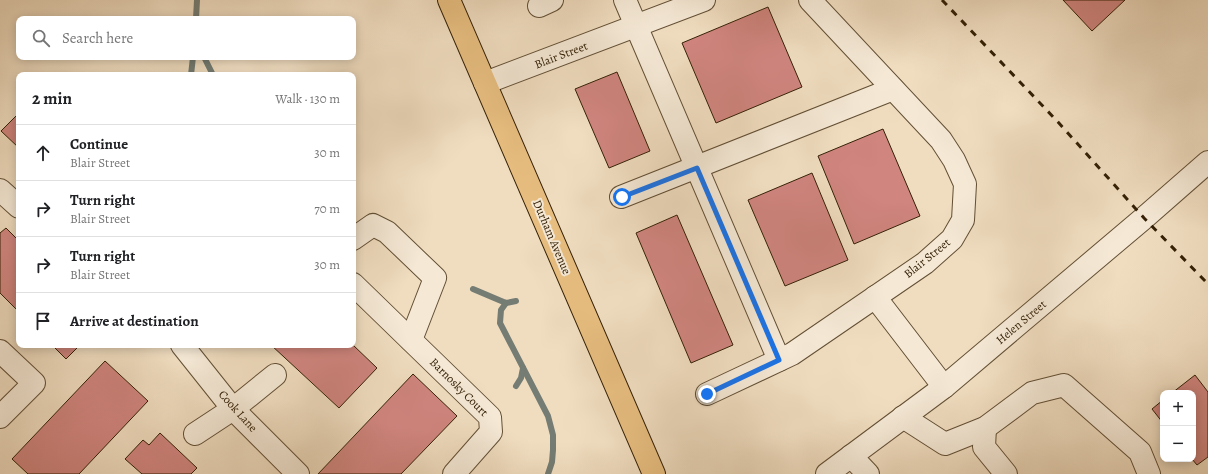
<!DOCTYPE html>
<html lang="en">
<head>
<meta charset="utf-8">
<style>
  body { margin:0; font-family:Alegreya,serif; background:#f2f2f2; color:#202124 }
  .controls { position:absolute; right:12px; bottom:12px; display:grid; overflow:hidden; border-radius:8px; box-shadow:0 2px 10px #0003 }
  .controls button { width:36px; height:36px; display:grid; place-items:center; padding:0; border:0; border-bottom:1px solid #e0e0e0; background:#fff; color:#202124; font:20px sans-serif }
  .stop { position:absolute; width:12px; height:12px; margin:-9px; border:3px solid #1a73e8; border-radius:50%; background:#fff }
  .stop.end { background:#1a73e8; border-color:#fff; box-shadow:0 1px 4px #0008 }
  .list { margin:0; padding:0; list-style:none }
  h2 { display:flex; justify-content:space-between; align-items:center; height:52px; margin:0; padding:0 16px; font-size:17px }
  h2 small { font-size:13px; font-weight:400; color:#757577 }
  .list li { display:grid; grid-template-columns:26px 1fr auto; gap:12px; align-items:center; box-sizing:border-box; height:56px; padding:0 16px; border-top:1px solid #e0e0e0 }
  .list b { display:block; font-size:15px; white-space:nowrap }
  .list p { margin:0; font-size:13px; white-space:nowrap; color:#757577 }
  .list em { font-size:13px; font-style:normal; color:#757577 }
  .icon { flex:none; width:22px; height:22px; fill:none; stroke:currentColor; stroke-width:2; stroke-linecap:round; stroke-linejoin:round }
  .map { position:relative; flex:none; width:1208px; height:474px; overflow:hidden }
  .search { position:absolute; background:#fff; box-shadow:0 2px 10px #0003; left:16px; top:16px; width:340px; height:44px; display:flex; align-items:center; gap:10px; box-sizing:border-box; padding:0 14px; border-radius:8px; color:#757577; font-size:15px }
  .panel { position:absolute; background:#fff; box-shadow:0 2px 10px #0003; left:16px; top:72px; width:340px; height:276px; border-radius:8px }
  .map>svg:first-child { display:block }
</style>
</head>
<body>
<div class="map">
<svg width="1208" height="474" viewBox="0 0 1208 474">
  <rect width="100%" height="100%" fill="#f0ddc0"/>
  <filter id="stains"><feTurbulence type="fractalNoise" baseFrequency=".005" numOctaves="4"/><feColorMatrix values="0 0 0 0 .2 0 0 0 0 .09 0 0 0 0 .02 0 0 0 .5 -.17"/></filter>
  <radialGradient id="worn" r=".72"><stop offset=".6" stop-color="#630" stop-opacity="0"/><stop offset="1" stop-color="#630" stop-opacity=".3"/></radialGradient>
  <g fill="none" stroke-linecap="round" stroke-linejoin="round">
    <!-- stream -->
    <g stroke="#747c73" stroke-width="6">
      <polyline points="196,19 197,0"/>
      <polyline points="204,57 213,75"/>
      <polyline points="191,75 193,57"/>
      <polyline points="473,289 506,303 516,301"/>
      <polyline points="506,303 501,310 500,323 548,416 553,435 553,450 552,462 548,474"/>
      <polyline points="516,386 521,378 523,368"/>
    </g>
  </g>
  <!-- building -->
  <g fill="#d0857f" stroke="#342006">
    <polygon points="1063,0 1125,0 1092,31"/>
    <polygon points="768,7 802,87 716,123 682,43"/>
    <polygon points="617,72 650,151 609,168 575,89"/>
    <polygon points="19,113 19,148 1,131"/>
    <polygon points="883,129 920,216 854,244 818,156"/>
    <polygon points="812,173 848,260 785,286 748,200"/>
    <polygon points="677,215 733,345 691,363 636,233"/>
    <polygon points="6,228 19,241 19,312 0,293 0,233"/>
    <polygon points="52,345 80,345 66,359"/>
    <polygon points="271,345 353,345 377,368 339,408"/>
    <polygon points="105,361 148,401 79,474 28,474 12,459"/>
    <polygon points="413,374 457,416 401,474 318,474"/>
    <polygon points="1195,375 1208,392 1208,457 1197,465 1192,459 1193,459 1193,393 1172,393"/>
    <polygon points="1163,400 1163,423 1152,409"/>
    <polygon points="160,433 197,468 191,474 142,474 125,459 143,440 149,445"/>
  </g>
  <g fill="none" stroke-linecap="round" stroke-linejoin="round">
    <!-- minor casing -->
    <g stroke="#634f34" stroke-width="24">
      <g id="minor">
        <polyline points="625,0 779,360"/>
        <polyline points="539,6 552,0"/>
        <polyline points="485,83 704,0"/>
        <polyline points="0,190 19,207"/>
        <polyline points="621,197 893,89"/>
        <polyline points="353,239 373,225 387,232 435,278 411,340"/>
        <polyline points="353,284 490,417 491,432 454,474"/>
        <polyline points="875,297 944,387"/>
        <polyline points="182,345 233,409 298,474"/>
        <polyline points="0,351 34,383 0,417"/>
        <polyline points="707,394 792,354 925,263 952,239 963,220 965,184 954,160 941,140 810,0"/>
        <polyline points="903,417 945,444 985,428 1032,393 1064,385 1140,452 1149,474"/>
        <polyline points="985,428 984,447 1006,474"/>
        <polyline points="195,434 233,409 275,375"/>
        <polyline points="851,456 868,474"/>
        <polyline points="827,474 944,387 1144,218 1208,162"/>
      </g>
    </g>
    <!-- major casing -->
    <g stroke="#342006" stroke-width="24">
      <polyline id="major" points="449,0 654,474"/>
    </g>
    <!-- minor -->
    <use href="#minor" stroke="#f5e9d6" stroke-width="22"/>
    <!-- major -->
    <use href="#major" stroke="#e8be80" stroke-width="22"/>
    <!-- rail -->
    <polyline stroke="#342006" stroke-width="3" stroke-dasharray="7 7" stroke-linecap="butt" points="942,0 1058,122 1144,218 1208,284"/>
  </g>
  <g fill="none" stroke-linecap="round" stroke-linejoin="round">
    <!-- route -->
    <polyline stroke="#1a73e8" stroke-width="5" points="622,197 697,168 779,360 707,394"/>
  </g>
  <g text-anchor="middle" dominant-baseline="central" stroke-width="4" stroke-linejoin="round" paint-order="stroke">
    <!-- street labels -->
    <g font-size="12" fill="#342006" stroke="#f5e9d6">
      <text transform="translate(561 55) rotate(-21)">Blair Street</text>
      <text transform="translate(552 237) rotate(67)">Durham Avenue</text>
      <text transform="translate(927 258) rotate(-39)">Blair Street</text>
      <text transform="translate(1021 322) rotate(-40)">Helen Street</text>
      <text transform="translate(459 387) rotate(45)">Barnosky Court</text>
      <text transform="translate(238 411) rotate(48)">Cook Lane</text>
    </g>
  </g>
  <rect width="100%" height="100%" filter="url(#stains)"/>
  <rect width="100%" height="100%" fill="url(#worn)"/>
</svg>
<div class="controls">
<button>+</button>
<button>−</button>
</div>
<div class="stop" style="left:622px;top:197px"></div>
<div class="stop end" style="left:707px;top:394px"></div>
<div class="search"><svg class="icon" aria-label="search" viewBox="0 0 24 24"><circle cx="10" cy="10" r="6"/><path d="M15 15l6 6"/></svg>Search here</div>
<section class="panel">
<h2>2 min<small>Walk · 130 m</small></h2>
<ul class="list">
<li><svg class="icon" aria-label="ahead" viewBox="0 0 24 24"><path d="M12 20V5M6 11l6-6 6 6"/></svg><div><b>Continue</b><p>Blair Street</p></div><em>30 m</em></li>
<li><svg class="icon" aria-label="right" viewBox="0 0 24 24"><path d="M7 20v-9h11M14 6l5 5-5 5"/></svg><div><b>Turn right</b><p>Blair Street</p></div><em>70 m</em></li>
<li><svg class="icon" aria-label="right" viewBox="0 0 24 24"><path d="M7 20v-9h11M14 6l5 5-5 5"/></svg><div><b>Turn right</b><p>Blair Street</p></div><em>30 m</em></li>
<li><svg class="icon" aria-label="arrive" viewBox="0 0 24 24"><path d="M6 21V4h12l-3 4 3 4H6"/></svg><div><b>Arrive at destination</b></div></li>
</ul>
</section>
</div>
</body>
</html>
